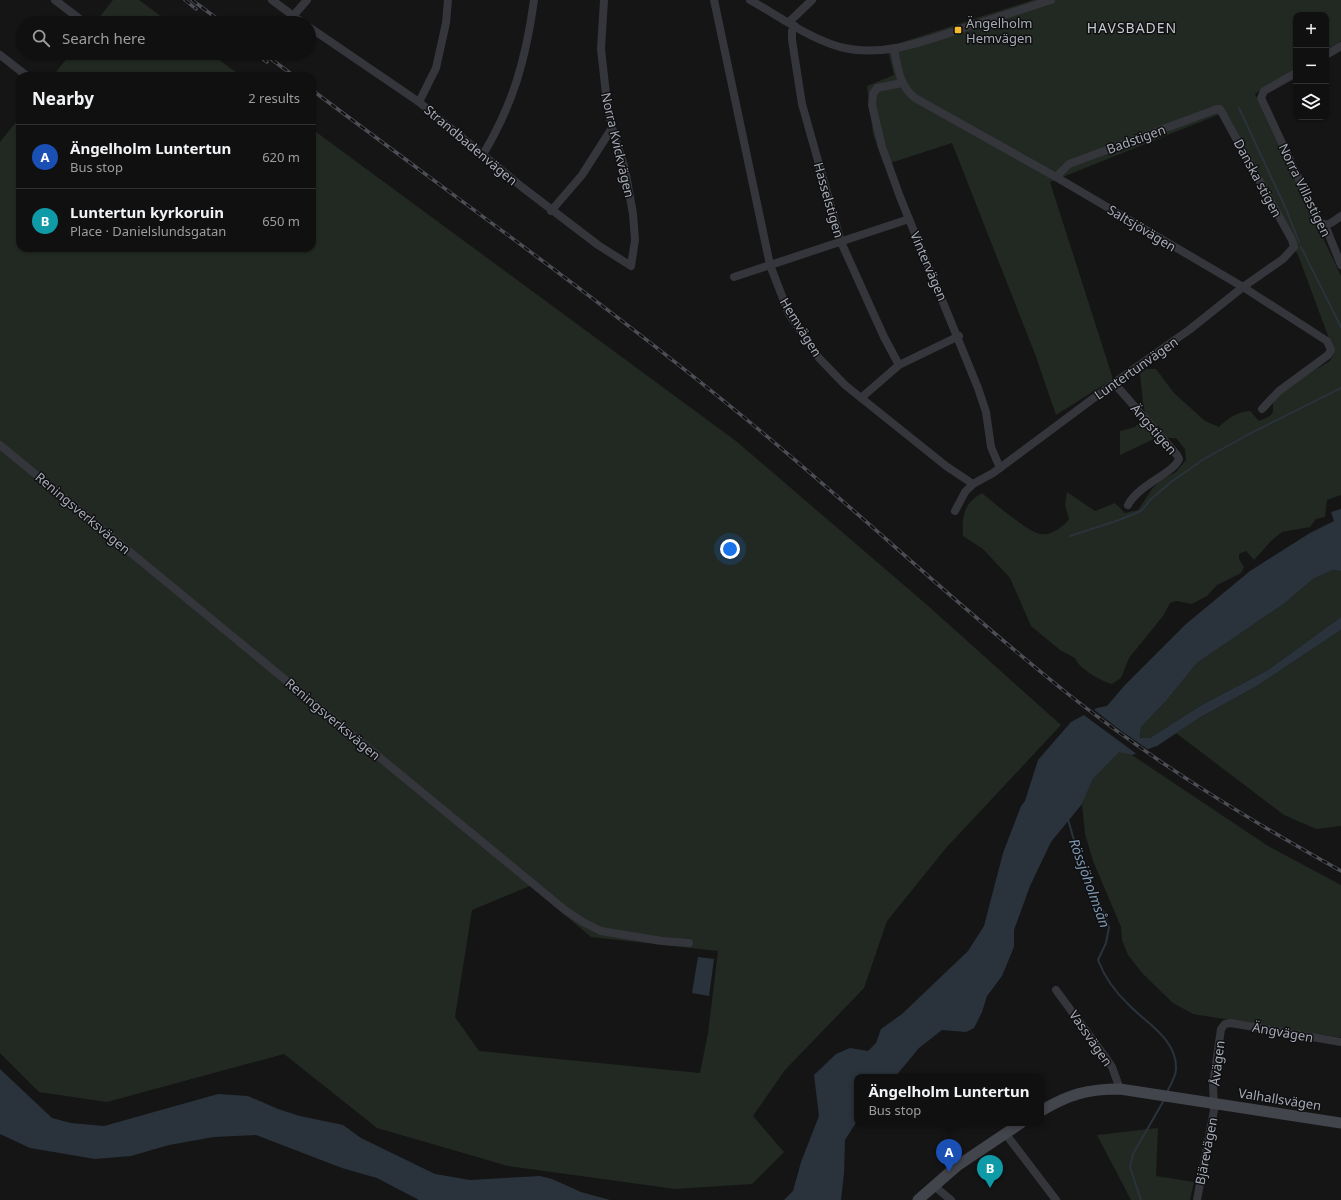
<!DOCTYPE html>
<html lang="en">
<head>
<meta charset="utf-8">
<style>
  body { margin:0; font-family:"Noto Sans",sans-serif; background:#191919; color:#f1f3f6 }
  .controls { position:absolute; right:12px; top:12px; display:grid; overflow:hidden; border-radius:8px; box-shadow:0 1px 3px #0004 }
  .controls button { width:36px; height:36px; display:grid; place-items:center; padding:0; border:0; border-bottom:1px solid #303030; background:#101010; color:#f1f3f6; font:20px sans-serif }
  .you { position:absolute; left:730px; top:549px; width:14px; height:14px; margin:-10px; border:3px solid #fff; border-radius:50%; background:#1a73e8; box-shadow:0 0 0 6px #1a73e833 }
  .badge { display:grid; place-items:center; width:26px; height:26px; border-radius:50%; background:#db2777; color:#fff; font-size:13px; font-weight:700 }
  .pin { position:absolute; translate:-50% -33px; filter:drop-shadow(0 1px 2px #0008) }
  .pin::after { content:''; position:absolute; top:21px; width:14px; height:12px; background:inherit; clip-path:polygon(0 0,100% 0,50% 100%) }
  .popup { position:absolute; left:854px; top:1074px; width:190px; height:52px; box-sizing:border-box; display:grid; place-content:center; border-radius:8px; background:#101010; filter:drop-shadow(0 1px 3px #0005); font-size:13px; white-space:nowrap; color:#9c9d9f }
  .popup b { font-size:15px; color:#f1f3f6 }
  .popup::after { content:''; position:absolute; left:50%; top:100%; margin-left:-8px; border:8px solid transparent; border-top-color:#101010 }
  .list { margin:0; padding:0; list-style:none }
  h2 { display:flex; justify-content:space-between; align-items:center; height:52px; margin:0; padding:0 16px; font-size:17px }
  h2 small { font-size:13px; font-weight:400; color:#9c9d9f }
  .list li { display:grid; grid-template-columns:26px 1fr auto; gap:12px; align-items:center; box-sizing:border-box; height:64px; padding:0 16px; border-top:1px solid #303030 }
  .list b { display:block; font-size:15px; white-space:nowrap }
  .list p { margin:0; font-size:13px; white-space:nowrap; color:#9c9d9f }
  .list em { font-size:13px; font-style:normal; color:#9c9d9f }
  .icon { flex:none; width:22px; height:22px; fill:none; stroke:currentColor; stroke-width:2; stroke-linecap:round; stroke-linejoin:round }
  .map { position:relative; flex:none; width:1341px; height:1200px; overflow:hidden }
  .search { position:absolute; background:#101010; box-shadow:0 1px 3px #0004; left:16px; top:16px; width:300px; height:44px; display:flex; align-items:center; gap:10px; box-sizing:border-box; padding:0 14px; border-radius:22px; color:#9c9d9f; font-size:15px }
  .panel { position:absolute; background:#101010; box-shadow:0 1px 3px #0004; left:16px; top:72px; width:300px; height:180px; border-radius:12px }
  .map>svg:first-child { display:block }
</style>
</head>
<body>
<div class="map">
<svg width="1341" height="1200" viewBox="0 0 1341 1200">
  <rect width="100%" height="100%" fill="#151516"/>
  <!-- green -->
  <g fill="#212922" fill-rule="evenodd">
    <polygon points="113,0 139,0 170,23 95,23"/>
    <path d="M1033 0H1341V41L1326 50V15H1296V69L1255 94 1341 276V495L1327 500 1325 517 1316 519 1310 527 1282 532 1271 541 1254 560 1246 551 1239 554V559L1244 567 1241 573 1217 585 1207 596 1192 604 1176 601 1170 603 1163 616 1129 658 1121 678 1112 684C1102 682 1078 668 1075 658L1060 650 1031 626 1010 578 983 549 963 536C962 516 963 504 982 493 993 502 1028 532 1040 534 1051 536 1063 527 1069 519L1065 505 1067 492 1095 511 1115 503 1125 513 1138 510 1152 489 1160 481 1176 472 1186 460 1185 449 1176 438H1156L1120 455V431L1135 427 1146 416 1143 404 1140 373 1146 369H1156L1174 393 1205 421 1219 427C1228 418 1237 412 1250 411L1259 421 1270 416 1273 412V400L1297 380 1330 361 1334 352 1298 255 1220 114 1050 182 1113 379 1056 415 1035 354 952 143 884 165 873 134 867 86 894 75 887 47Z"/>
    <polygon points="71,53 210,53 241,76 53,76"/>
    <path d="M20 117V248H312V129L736 441 926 604 1061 725 946 848 887 921 864 988 785 1070 753 1116 784 1152 752 1184 675 1189 508 1166 377 1128 284 1054 107 1102 39 1092 0 1053V142ZM530 886 591 937 718 951 708 1033 700 1073 479 1051 455 1017 472 910Z"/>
    <polygon points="1333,570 1341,571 1341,617 1268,670 1200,706 1150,738 1140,739 1141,727 1166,701 1197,663 1285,603 1313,579"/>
    <polygon points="1341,630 1341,826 1316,829 1284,815 1176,733 1199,718 1257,686"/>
    <polygon points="1119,751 1132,755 1268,846 1341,885 1341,1037 1336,1037 1193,1014 1173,1003 1143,974 1128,955 1122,940 1121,927 1093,861 1085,834 1082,804 1093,779"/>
    <polygon points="1158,1128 1156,1176 1194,1182 1190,1200 1131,1200 1097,1135"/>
  </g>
  <!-- water -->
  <g fill="#2a333b">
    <polygon points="1341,509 1341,571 1333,570 1313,579 1285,603 1197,663 1166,701 1141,727 1140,738 1150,738 1200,706 1268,670 1341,617 1341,630 1257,686 1199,718 1157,746 1132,755 1119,752 1093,779 1082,804 1051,842 1030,886 1014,930 1014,947 1002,976 987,996 982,1012 974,1028 966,1032 942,1030 919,1048 895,1077 857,1077 857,1121 845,1140 844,1173 841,1200 784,1200 793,1191 801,1162 819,1116 814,1075 836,1054 850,1048 868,1051 876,1043 881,1029 902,1014 968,951 984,926 1003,853 1021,806 1025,801 1038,760 1071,722 1097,708 1107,706 1124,686 1186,624 1250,571 1310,533 1334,521 1331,512"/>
    <polygon points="698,957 714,959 709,996 692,993"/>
    <polygon points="0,1069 52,1118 71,1123 104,1126 218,1094 248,1096 278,1109 300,1116 343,1125 361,1138 435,1174 470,1180 540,1176 552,1179 581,1192 610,1200 419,1200 377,1178 342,1168 256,1135 214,1137 169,1145 131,1156 95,1159 30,1148 0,1134"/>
  </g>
  <!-- pier -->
  <polygon fill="#151516" points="1092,708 1116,727 1150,751 1138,755 1081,713"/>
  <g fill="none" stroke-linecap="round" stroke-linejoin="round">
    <!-- stream -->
    <g stroke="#2a333b" stroke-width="2">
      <polyline points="1239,108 1286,209 1299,242"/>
      <polyline points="1301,247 1341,327"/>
      <polyline points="1070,536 1119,520 1141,511 1151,499 1171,482 1204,459 1249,434 1341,388"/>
      <path d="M1068 819 1082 869 1104 913 1109 927 1106 943 1098 960C1105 978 1115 992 1129 1005 1147 1024 1177 1039 1176 1069 1176 1076 1170 1086 1167 1092"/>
      <polyline points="1141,1200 1130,1167 1133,1154 1164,1100"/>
    </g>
    <!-- street -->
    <g stroke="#35363c" stroke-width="8">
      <polyline points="55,0 85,23"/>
      <polyline points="272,0 303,23"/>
      <polyline points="714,0 770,265 789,314 819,358 845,385 946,466 973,484"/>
      <path d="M750 0C779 16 808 38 840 47 884 58 925 41 967 27 995 18 1023 9 1051 0"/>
      <polyline points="293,16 307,0"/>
      <polyline points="789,22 812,0"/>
      <polyline points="795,26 792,31 792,40 802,104 841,242 884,337 899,365"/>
      <polyline points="309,27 419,102 522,187 598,245 631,266 635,240 633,214 625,169 612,128 607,103 601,49 604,0"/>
      <path d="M894 49C898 68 899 85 915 98L1056 177 1243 287 1327 341 1331 350 1328 355 1279 391 1262 409"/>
      <polyline points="0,55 27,76"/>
      <polyline points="1326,55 1341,46"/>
      <polyline points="1296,73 1264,91 1261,98 1317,218 1320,222 1325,225 1341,265"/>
      <polyline points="902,83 877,88 873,94 872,105 882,147 900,197 978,388 986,412 991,447 1000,468"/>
      <polyline points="419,102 436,68 446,23 448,0"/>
      <path d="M482 156C513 105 526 59 534 0"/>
      <polyline points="551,211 582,175 612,128"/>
      <polyline points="1325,225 1331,223 1341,216"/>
      <polyline points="734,277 909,219"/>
      <path d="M1114 383 1177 455 1179 459C1173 474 1139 484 1128 505"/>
      <polyline points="861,398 899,365 959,336"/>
      <polyline points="0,445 565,910 583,922 601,931 662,941 689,943"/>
      <polyline points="955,511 965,492 973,484 993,473 1114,383 1189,330 1243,287 1283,259 1294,247 1292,240 1220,109 1217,109 1069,164 1056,177"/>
      <polyline points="1056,990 1106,1058 1112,1067 1120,1089"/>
      <polyline points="1005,1133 1056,1200"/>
      <polyline points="933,1185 951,1200"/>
      <polyline points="1197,1200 1214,1110 1213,1084 1221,1029 1225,1024 1231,1023 1341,1042"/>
    </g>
    <!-- secondary -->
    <g stroke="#43454c" stroke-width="11">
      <path d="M1041 1111C1069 1094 1088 1089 1120 1089L1341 1123"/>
      <polyline points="918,1200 957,1166 1021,1123"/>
    </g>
    <!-- rail casing -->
    <g stroke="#4c4e55" stroke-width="3.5">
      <g id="rail">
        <polyline points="185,0 196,9"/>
        <polyline points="192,0 223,23"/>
        <polyline points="255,53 267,62"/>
        <polyline points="263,53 294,76"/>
        <path d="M312 90C459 200 610 307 752 424 859 512 960 608 1068 694 1154 762 1246 818 1341 871"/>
      </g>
    </g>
    <!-- rail -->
    <use href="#rail" stroke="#101011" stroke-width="2" stroke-dasharray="6" stroke-linecap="butt"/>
  </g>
  <!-- markers -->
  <rect fill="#f6bb2d" stroke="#101011" stroke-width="1.5" x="954" y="26" width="8" height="8" rx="2"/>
  <g text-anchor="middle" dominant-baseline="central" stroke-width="3" stroke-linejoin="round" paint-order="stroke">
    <!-- poi labels -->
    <g font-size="13" fill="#a6aab7" stroke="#101011" text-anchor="start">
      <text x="966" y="23">Ängelholm<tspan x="966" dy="15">Hemvägen</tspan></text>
    </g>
    <!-- street labels -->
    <g font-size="13" fill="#a6aab7" stroke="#101011">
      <text transform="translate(1136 139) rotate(-20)">Badstigen</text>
      <text transform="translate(471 145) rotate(40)">Strandbadenvägen</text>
      <text transform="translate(618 145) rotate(77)">Norra Kvickvägen</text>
      <text transform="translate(1258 178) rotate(62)">Danska stigen</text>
      <text transform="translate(1305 190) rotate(64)">Norra Villastigen</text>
      <text transform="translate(829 200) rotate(74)">Hasselstigen</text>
      <text transform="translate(1142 228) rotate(31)">Saltsjövägen</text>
      <text transform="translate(929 266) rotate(67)">Vintervägen</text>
      <text transform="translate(801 327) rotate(58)">Hemvägen</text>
      <text transform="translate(1136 368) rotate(-35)">Luntertunvägen</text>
      <text transform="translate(1154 429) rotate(49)">Ängstigen</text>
      <text transform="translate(83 513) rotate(40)">Reningsverksvägen</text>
      <text transform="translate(333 719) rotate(40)">Reningsverksvägen</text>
      <text transform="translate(1283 1032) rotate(10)">Ängvägen</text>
      <text transform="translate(1091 1038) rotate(55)">Vassvägen</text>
      <text transform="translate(1217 1063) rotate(-83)">Åvägen</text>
      <text transform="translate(1280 1099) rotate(9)">Valhallsvägen</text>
      <text transform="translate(1206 1151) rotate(-79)">Bjärevägen</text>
    </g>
    <!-- neighbourhood labels -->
    <g font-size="14" letter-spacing="1" fill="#c7cad3" stroke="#101011">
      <text x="1132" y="27">HAVSBADEN</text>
    </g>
    <!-- water labels -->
    <g font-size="14" font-style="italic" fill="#7c97b3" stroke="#101011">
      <text transform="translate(1090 883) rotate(70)">Rössjöholmsån</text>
    </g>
  </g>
</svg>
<div class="controls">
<button>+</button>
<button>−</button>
<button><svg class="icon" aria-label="layers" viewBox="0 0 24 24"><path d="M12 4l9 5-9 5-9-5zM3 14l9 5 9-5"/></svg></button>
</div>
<div class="you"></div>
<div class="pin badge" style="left:949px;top:1172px;background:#1a4fb4">A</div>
<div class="popup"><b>Ängelholm Luntertun</b>Bus stop</div>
<div class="pin badge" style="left:990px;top:1188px;background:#0f9aa8">B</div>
<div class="search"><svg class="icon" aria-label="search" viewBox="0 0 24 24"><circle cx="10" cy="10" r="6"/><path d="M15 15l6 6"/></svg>Search here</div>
<section class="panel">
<h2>Nearby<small>2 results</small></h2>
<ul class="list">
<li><span class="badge" style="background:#1a4fb4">A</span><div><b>Ängelholm Luntertun</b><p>Bus stop</p></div><em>620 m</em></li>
<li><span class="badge" style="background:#0f9aa8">B</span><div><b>Luntertun kyrkoruin</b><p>Place · Danielslundsgatan</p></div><em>650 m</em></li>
</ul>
</section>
</div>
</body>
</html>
